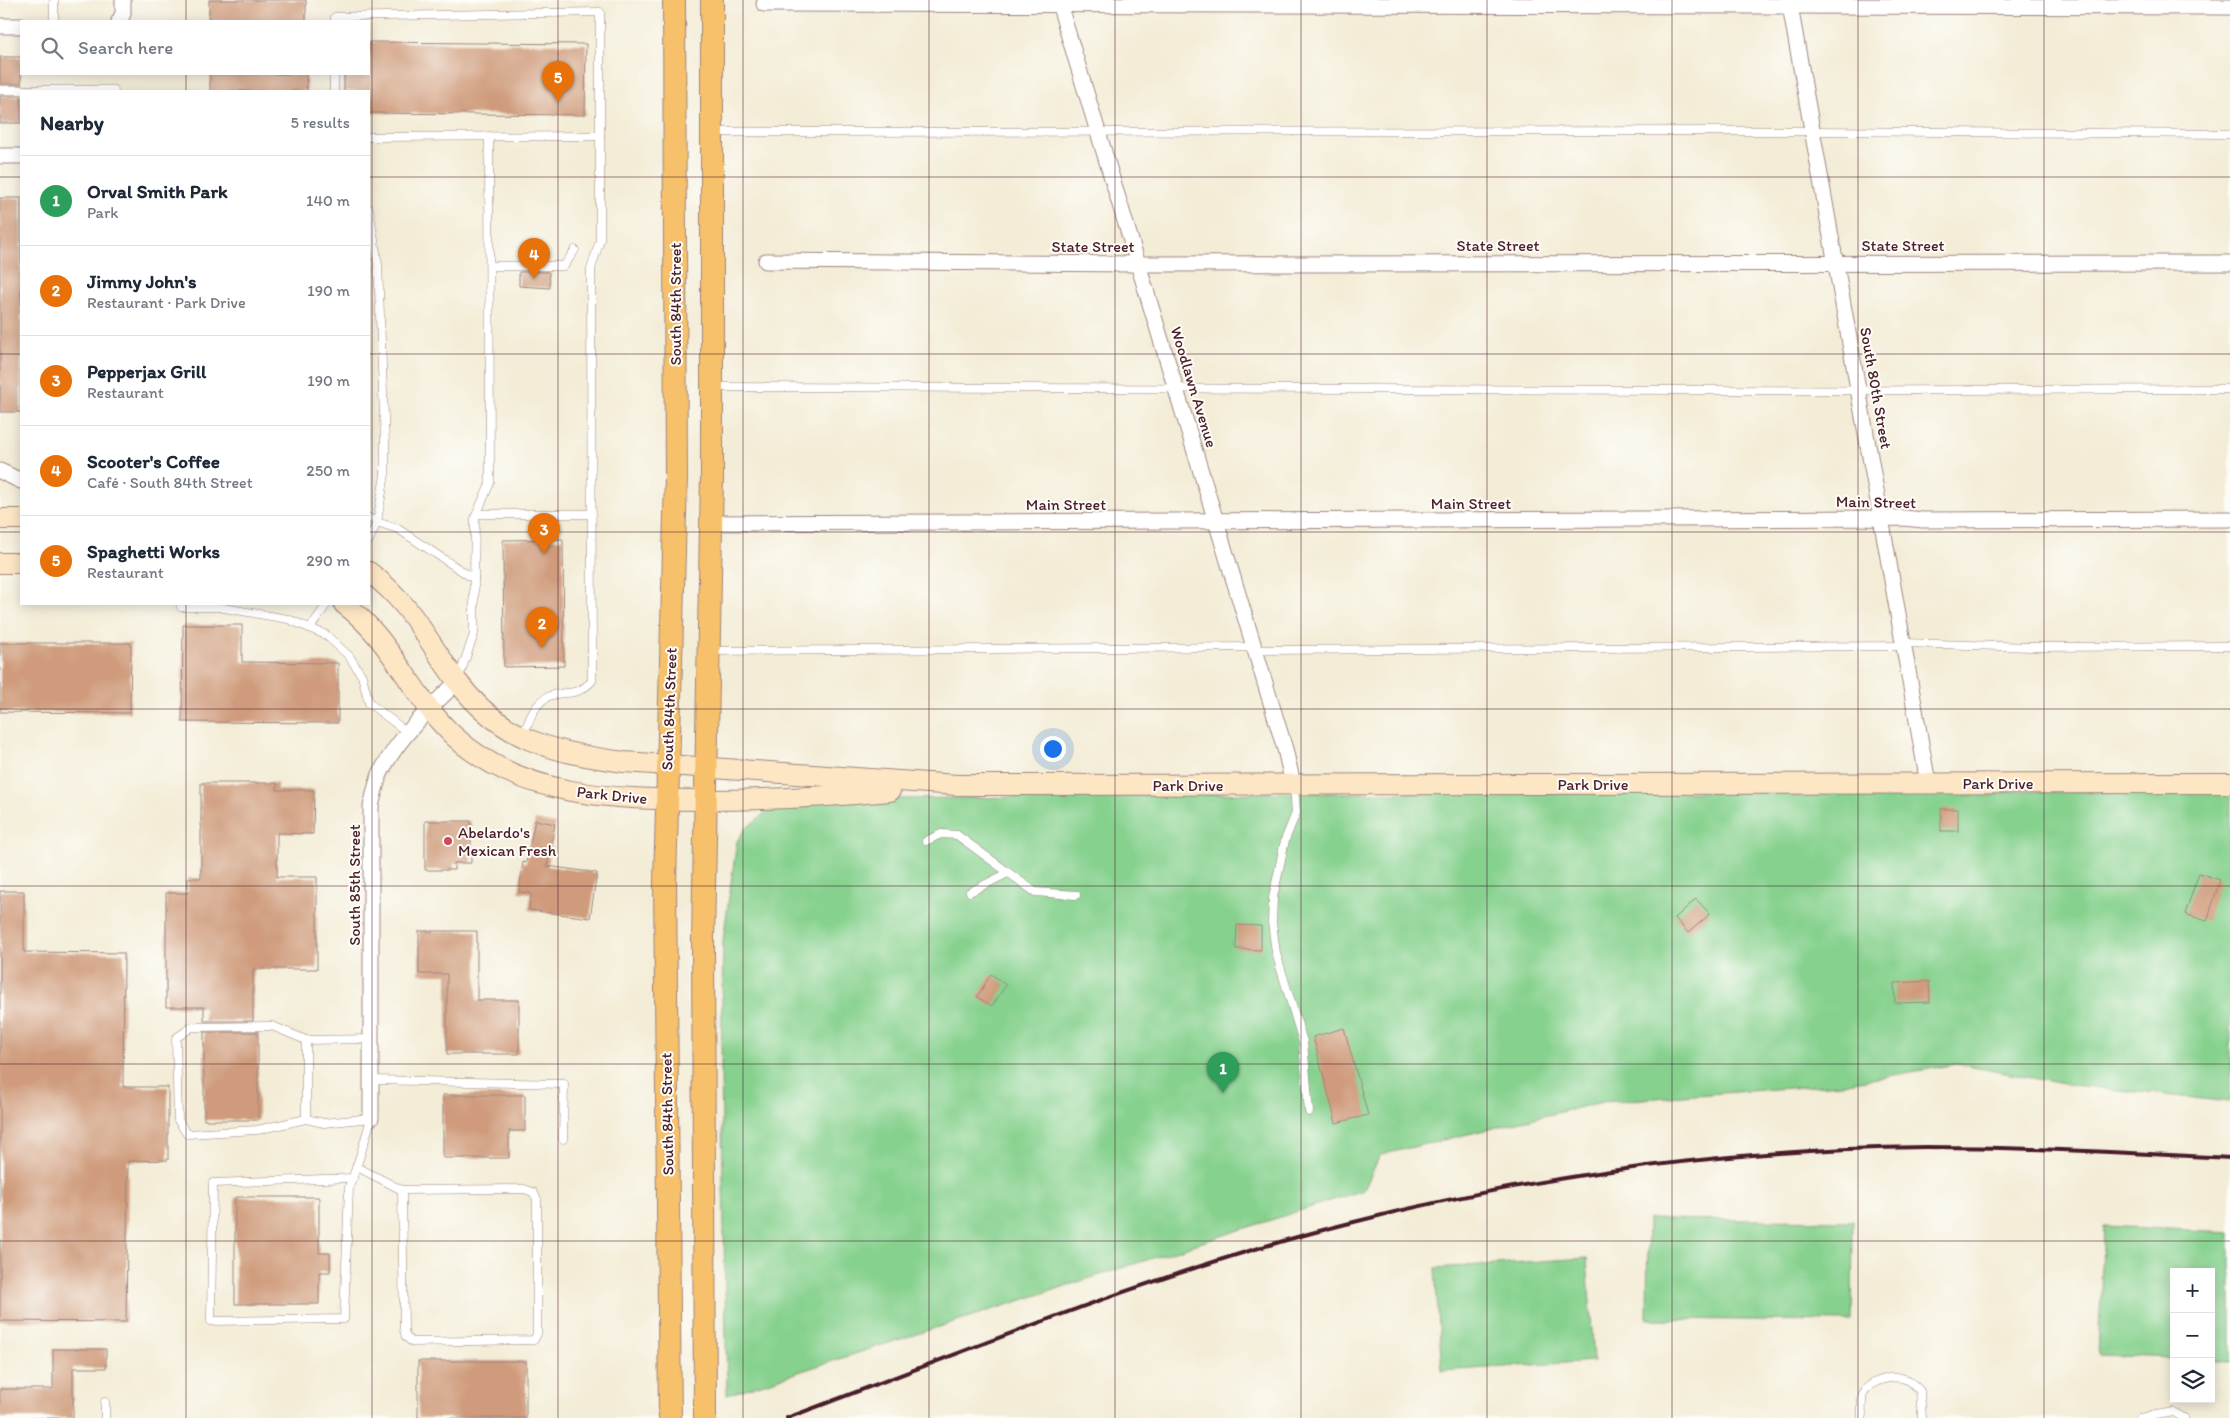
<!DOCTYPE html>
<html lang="en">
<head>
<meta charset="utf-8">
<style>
  body { margin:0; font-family:Itim,sans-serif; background:#f2f2f3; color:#1f2937 }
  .controls { position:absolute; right:15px; bottom:15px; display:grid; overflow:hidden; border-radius:0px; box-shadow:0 2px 12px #0003 }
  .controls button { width:45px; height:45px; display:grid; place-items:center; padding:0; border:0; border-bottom:1px solid #e0e1e3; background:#fff; color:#1f2937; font:25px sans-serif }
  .you { position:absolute; left:1052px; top:748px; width:18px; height:18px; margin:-12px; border:4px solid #fff; border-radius:50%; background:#1a73e8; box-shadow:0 0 0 8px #1a73e833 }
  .badge { display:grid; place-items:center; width:32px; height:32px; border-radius:50%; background:#d1495b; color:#fff; font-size:16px; font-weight:700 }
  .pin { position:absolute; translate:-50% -41px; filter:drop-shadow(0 1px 2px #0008) }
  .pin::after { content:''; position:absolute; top:26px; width:18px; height:15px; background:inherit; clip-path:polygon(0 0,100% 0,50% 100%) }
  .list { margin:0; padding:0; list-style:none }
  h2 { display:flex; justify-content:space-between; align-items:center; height:65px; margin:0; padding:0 20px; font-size:21px }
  h2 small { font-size:16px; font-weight:400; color:#747a83 }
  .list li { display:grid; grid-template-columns:32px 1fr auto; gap:15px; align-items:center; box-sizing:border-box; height:90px; padding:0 20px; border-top:1px solid #e0e1e3 }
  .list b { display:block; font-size:19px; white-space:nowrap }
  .list p { margin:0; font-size:16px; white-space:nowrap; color:#747a83 }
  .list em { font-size:16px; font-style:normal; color:#747a83 }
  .icon { flex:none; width:28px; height:28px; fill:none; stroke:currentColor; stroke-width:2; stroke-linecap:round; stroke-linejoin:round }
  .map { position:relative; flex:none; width:2230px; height:1418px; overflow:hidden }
  .search { position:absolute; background:#fff; box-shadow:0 2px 12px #0003; left:20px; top:20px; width:350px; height:55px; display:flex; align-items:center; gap:12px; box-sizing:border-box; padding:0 18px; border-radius:0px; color:#747a83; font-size:19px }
  .panel { position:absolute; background:#fff; box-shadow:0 2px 12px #0003; left:20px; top:90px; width:350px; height:515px; border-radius:0px }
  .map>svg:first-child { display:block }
</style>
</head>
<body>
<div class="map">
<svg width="2230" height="1418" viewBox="0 0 2230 1418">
  <rect width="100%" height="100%" fill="#fdfcf7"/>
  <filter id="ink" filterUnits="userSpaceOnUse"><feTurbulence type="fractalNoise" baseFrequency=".02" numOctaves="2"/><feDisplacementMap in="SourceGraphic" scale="10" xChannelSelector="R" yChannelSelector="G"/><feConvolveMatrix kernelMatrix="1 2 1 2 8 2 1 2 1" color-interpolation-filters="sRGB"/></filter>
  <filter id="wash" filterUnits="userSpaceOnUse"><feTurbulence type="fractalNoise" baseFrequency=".0096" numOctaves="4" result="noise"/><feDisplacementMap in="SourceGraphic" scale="20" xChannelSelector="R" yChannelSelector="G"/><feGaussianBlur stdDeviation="1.12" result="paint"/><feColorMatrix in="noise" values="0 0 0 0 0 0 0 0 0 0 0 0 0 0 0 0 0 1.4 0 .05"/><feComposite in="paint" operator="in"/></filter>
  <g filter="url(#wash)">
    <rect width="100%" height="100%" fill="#f3ecd6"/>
    <!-- green -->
    <g fill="#86d18e" stroke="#68785c">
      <polygon points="2230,791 2230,1102 2064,1084 1957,1064 1842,1084 1602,1102 1380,1155 1364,1190 727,1395 721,1070 723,940 737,841 745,829 776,804 837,800 1266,793"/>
      <polygon points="1648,1219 1853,1221 1852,1321 1647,1319"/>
      <polygon points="2104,1226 2230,1232 2230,1361 2211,1360 2211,1272 2174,1272 2174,1358 2098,1355"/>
      <polygon points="1587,1258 1594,1361 1442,1371 1435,1268"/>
    </g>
    <g id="blocks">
      <!-- building -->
      <g fill="#cf9b7c">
        <rect x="209" y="0" width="97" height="21"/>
        <polygon points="369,42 586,44 585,115 369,113 369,91 344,91 344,74 369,74"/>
        <rect x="0" y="57" width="21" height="27"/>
        <polygon points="210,74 306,74 307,91 210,91"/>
        <rect x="0" y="96" width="21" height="27"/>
        <rect x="0" y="198" width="21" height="214"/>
        <polygon points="519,272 549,272 550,288 519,286"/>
        <polygon points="563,539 564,666 504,667 503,540"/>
        <polygon points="183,625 242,625 242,662 338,663 338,723 182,722"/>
        <polygon points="0,643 131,643 130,713 0,712"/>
        <polygon points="201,783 277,783 277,790 314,790 313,834 277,833 277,877 317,877 317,969 253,969 253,1021 204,1021 204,1007 166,1007 166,893 188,893 188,878 201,878"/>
        <rect x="1941" y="809" width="17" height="22"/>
        <polygon points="535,820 555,824 547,866 597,873 590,918 529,910 531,893 519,892 523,862 526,863"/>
        <polygon points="425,821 471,821 471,863 454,863 454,870 425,870"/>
        <polygon points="2199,873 2220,880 2207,921 2185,914"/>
        <polygon points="0,891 24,891 24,952 124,953 123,1087 168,1087 168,1160 128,1161 126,1322 0,1321"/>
        <polygon points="1696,899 1710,914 1688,933 1675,918"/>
        <polygon points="1237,925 1261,926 1261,950 1236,949"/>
        <polygon points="419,931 477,931 477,1000 519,1000 519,1054 447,1054 447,974 419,974"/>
        <polygon points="991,974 1006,985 992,1006 977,997"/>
        <polygon points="1929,981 1930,1002 1895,1003 1894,983"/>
        <polygon points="1344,1028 1368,1115 1336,1123 1313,1037"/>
        <rect x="204" y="1032" width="54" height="88"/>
        <polygon points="443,1095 525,1095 525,1131 509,1131 509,1158 443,1158"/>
        <polygon points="235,1197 319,1197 319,1253 330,1253 330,1272 319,1272 319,1304 235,1304"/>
        <polygon points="53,1349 106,1349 106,1368 73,1368 73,1418 0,1418 0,1389 53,1389"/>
        <rect x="418" y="1361" width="108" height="57"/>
      </g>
    </g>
  </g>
  <g filter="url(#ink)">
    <use href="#blocks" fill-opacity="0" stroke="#9e8680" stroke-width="1"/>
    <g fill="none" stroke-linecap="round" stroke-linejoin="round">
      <!-- lane casing -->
      <g stroke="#9e8680" stroke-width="9">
        <g id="lane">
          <polyline points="54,0 54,21"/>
          <path d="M335 21V17L600 12V240L591 269 592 681C577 696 570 691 552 695 535 700 528 722 523 737"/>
          <polyline points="0,90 114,90"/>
          <polyline points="334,91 334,74"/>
          <polyline points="714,132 1813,131 2230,134"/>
          <polyline points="369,137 600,136"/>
          <polyline points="369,209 378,265 385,443 385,474 377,522 369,518"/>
          <polyline points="490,266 564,266 575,250"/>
          <path d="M715 387C1220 387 1725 393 2230 389"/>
          <polyline points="477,514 592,514"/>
          <polyline points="369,540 377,522 398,529 474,579 474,634 459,677"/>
          <polyline points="474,579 475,518 490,483 489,136"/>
          <polyline points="181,604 181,607 218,607 288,619 326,635 349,656 362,676 369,703 408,733"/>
          <polyline points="310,628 327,604"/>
          <polyline points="1904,643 2032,647 2230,646"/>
          <polyline points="1256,650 1904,646"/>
          <polyline points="710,651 1255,647"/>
          <polyline points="1294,786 1296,813 1285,840 1273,898 1272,923 1276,953 1303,1042 1309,1112"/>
          <polyline points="926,841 941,834 957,835 1035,892 1076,895"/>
          <polyline points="970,892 1008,873"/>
          <polyline points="306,1040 272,1026 192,1027 176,1038 178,1120 187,1134 257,1130 306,1119"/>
          <polyline points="372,1080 564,1084 563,1139"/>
          <polyline points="357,1167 402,1190 524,1189 533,1192 537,1199 537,1334 534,1340 412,1342 406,1337 404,1330 402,1190"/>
          <path d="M353 1178 213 1183 211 1321 344 1319 349 1187C358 1164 365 1141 371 1118L324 1123 306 1119V1040L373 1039"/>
          <polyline points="105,1418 105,1402"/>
          <path d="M1862 1418C1862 1411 1861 1401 1863 1394 1869 1380 1894 1374 1908 1380 1912 1382 1917 1388 1920 1391L1922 1418"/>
          <polyline points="2139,1418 2173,1412 2184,1418"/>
        </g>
      </g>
      <!-- street casing -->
      <g stroke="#9e8680" stroke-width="17">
        <g id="street">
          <polyline points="1058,0 1285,749 1293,784"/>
          <polyline points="1789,0 1928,783"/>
          <polyline points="764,4 2230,7"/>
          <polyline points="119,21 123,14 123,0"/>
          <polyline points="0,26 21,26"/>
          <polyline points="0,156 21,156"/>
          <polyline points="766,261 1139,264 2230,263"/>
          <polyline points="0,471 21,481"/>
          <polyline points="711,523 1904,518 1923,520 2230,519"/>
          <path d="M371 1118V807C374 794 376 781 382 770 399 737 431 707 457 682"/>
        </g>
      </g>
      <!-- secondary casing -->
      <g stroke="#9e8680" stroke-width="22">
        <g id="secondary">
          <polyline points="0,519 21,519"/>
          <polyline points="0,563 21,563"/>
          <path d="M369 572C413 605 426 640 457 681 501 740 554 753 624 762L957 785 2230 783"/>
          <path d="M344 604C392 639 412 698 455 737 521 798 617 799 701 800 764 800 827 797 890 791"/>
        </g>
      </g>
      <!-- primary casing -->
      <g stroke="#9e8680" stroke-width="24">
        <g id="primary">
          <polyline points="670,1418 665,882 676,477 674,0"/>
          <polyline points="705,1418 703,940 712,476 712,0"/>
        </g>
      </g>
      <!-- lane -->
      <use href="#lane" stroke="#fff" stroke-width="8"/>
      <!-- street -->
      <use href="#street" stroke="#fff" stroke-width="15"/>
      <!-- secondary -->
      <use href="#secondary" stroke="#fce6c4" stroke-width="20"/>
      <!-- primary -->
      <use href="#primary" stroke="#f7c06b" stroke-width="22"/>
      <!-- rail -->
      <path stroke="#4a1f2b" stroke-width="4" d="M787 1418C973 1349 1158 1271 1350 1223 1537 1175 1732 1149 1925 1147 2027 1147 2128 1153 2230 1158"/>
    </g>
  </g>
  <!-- grid -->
  <path fill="none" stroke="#4a1f2b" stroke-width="1" stroke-opacity="0.55" d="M186 0V21M372 0V1418M558 0V1418M743 0V1418M929 0V1418M1115 0V1418M1301 0V1418M1487 0V1418M1672 0V1418M1858 0V1418M2044 0V1418M186 74V91M0 177H21M369 177H2230M0 354H21M369 354H2230M0 532H21M369 532H2230M186 604V1418M0 709H2230M0 886H2230M0 1064H2230M0 1241H2230"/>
  <!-- markers -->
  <circle fill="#d1495b" stroke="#fdfcf7" stroke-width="2" cx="448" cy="841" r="5"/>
  <g text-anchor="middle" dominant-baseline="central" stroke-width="4" stroke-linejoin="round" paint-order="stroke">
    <!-- street labels -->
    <g font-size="16" fill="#4a1f2b" stroke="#fdfcf7">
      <text x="1498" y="245">State Street</text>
      <text x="1903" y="245">State Street</text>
      <text x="1093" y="246">State Street</text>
      <text transform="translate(675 304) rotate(-90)">South 84th Street</text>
      <text transform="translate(1194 387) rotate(73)">Woodlawn Avenue</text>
      <text transform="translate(1876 388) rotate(80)">South 80th Street</text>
      <text transform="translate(1876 502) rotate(1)">Main Street</text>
      <text x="1471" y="503">Main Street</text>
      <text x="1066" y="504">Main Street</text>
      <text transform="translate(669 709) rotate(-88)">South 84th Street</text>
      <text x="1998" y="783">Park Drive</text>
      <text x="1593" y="784">Park Drive</text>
      <text x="1188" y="785">Park Drive</text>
      <text transform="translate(612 795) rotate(6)">Park Drive</text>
      <text transform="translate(354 885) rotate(-90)">South 85th Street</text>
      <text transform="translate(667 1114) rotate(-91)">South 84th Street</text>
    </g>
    <!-- poi labels -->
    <g font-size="16" fill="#4a1f2b" stroke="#fdfcf7" text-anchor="start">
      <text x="458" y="832">Abelardo's<tspan x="458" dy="18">Mexican Fresh</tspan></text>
    </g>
  </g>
</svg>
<div class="controls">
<button>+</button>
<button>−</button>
<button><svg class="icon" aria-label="layers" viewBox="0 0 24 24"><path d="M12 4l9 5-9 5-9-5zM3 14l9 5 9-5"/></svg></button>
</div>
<div class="you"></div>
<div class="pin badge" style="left:1223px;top:1093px;background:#2e9e5b">1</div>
<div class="pin badge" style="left:542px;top:648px;background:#e8710a">2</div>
<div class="pin badge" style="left:544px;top:554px;background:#e8710a">3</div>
<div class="pin badge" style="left:534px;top:279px;background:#e8710a">4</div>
<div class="pin badge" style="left:558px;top:102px;background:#e8710a">5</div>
<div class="search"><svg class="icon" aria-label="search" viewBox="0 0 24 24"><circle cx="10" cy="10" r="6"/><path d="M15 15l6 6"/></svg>Search here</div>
<section class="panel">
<h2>Nearby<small>5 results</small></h2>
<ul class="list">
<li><span class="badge" style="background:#2e9e5b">1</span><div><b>Orval Smith Park</b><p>Park</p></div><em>140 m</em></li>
<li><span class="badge" style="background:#e8710a">2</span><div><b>Jimmy John's</b><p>Restaurant · Park Drive</p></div><em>190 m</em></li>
<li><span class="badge" style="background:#e8710a">3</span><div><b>Pepperjax Grill</b><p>Restaurant</p></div><em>190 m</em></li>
<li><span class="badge" style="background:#e8710a">4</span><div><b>Scooter's Coffee</b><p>Café · South 84th Street</p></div><em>250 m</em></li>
<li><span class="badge" style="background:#e8710a">5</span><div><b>Spaghetti Works</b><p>Restaurant</p></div><em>290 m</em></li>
</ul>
</section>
</div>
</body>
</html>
